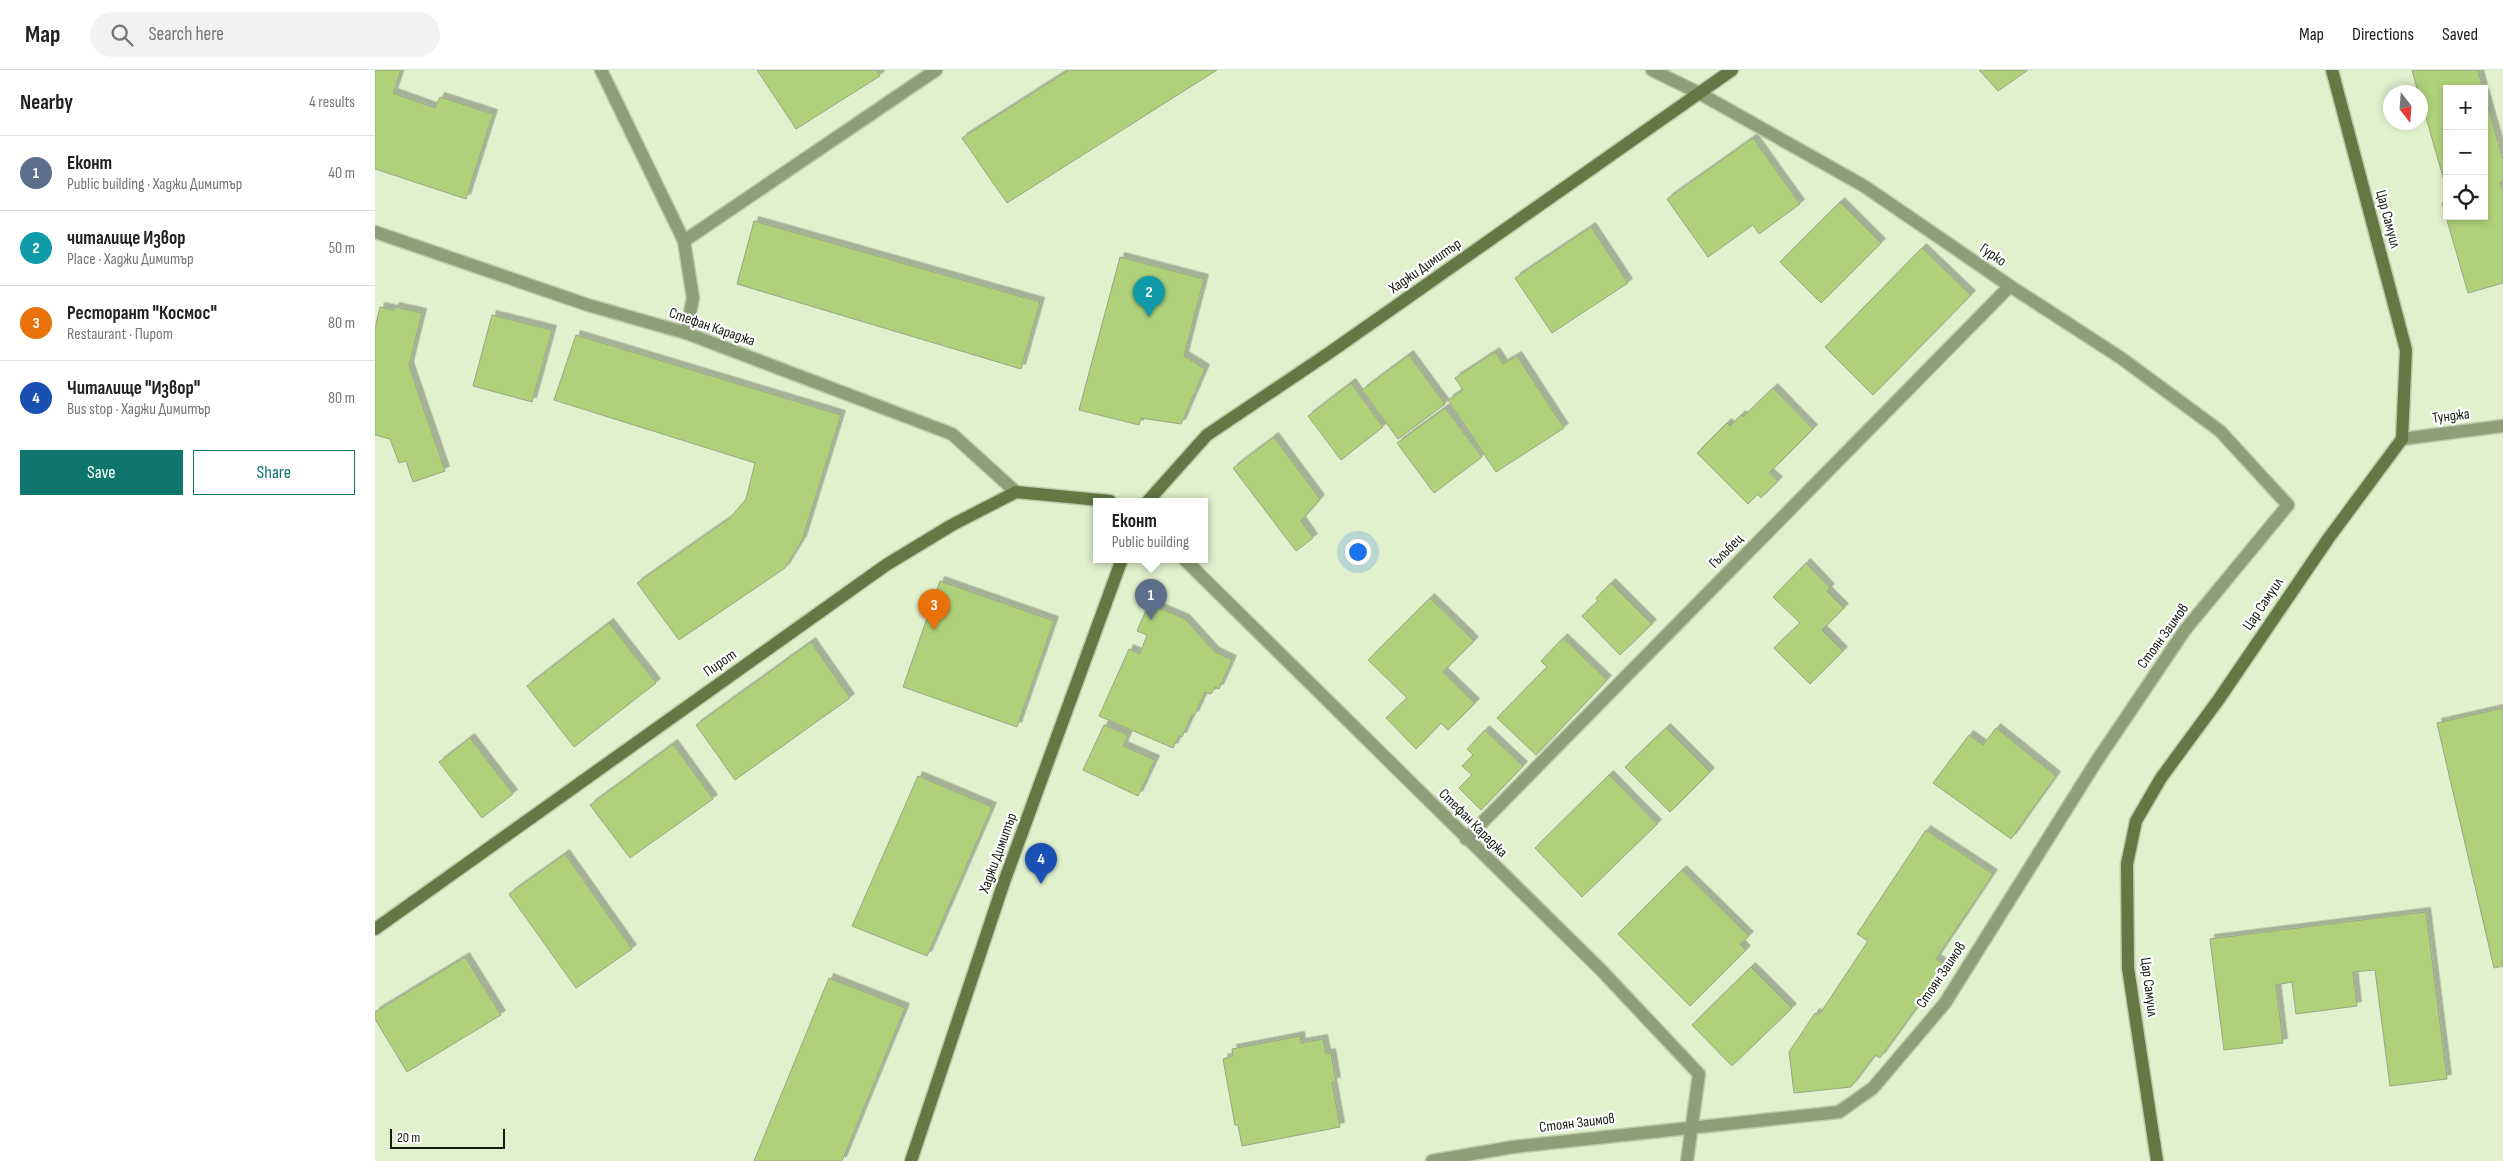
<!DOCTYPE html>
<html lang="en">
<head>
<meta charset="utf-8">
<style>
  body { margin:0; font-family:"Sofia Sans Condensed",sans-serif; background:#f2f2f2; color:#222 }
  .controls { position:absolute; right:15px; top:15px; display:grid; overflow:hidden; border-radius:0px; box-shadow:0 2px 8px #0003 }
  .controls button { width:45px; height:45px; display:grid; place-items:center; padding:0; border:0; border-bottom:1px solid #e0e0e0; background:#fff; color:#222; font:25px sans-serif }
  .compass { position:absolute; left:2008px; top:15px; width:45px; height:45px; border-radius:50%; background:#fff; box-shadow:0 2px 8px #0003; rotate:163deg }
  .scale { position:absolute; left:15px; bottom:12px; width:115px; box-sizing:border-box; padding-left:5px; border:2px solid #171c10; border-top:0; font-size:14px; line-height:18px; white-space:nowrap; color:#171c10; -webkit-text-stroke:4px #fff; paint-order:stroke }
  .you { position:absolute; left:982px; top:481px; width:18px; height:18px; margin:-12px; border:4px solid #fff; border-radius:50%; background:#1a73e8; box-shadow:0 0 0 8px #1a73e833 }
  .badge { display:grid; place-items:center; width:32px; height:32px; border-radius:50%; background:#0f766e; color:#fff; font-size:16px; font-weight:700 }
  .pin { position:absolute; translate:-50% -41px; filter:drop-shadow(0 1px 2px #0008) }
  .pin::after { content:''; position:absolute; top:26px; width:18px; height:15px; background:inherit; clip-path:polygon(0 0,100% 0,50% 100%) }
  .popup { position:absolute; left:718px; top:428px; width:115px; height:65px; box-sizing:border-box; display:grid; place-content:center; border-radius:0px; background:#fff; filter:drop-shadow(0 1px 4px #0005); font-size:16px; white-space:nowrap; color:#767676 }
  .popup b { font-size:19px; color:#222 }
  .popup::after { content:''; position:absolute; left:50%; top:100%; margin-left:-10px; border:10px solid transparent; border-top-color:#fff }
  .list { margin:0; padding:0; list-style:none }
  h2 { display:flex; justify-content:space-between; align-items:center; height:65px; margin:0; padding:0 20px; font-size:21px }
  h2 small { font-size:16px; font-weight:400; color:#767676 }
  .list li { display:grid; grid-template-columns:32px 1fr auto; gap:15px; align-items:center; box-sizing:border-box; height:75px; padding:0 20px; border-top:1px solid #e0e0e0 }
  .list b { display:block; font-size:19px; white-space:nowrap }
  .list p { margin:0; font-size:16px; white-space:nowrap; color:#767676 }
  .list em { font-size:16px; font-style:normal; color:#767676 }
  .actions { display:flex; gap:10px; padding:15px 20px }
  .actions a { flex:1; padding:11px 0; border:1px solid #0f766e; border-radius:0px; text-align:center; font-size:18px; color:#0f766e }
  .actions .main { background:#0f766e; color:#fff }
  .icon { flex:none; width:28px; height:28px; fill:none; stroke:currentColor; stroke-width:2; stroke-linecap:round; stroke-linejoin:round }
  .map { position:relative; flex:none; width:2128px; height:1091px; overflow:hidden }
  header { display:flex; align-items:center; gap:30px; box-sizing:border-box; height:70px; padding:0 25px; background:#fff; border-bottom:1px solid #e0e0e0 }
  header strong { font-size:24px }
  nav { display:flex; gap:28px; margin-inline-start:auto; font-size:18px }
  .search { width:350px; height:45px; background:#f2f2f2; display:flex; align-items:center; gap:12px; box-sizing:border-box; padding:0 18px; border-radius:28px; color:#767676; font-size:19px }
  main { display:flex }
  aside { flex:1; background:#fff }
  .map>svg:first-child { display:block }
</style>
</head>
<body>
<header>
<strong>Map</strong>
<div class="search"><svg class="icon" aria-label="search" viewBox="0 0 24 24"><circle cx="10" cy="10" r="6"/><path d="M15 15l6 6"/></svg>Search here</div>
<nav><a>Map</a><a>Directions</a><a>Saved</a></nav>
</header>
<main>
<aside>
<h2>Nearby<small>4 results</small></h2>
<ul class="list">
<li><span class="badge" style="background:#5c6f8a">1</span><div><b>Еконт</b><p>Public building · Хаджи Димитър</p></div><em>40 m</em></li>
<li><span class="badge" style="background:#0f9aa8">2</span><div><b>читалище Извор</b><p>Place · Хаджи Димитър</p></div><em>50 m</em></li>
<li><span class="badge" style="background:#e8710a">3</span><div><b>Ресторант &quot;Космос&quot;</b><p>Restaurant · Пирот</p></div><em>80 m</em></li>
<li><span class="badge" style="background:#1a4fb4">4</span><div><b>Читалище &quot;Извор&quot;</b><p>Bus stop · Хаджи Димитър</p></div><em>80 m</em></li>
</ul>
<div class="actions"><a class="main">Save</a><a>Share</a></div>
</aside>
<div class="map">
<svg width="2128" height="1091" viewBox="0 0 2128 1091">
  <defs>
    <filter id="shadow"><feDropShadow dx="4.5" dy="-4.5" stdDeviation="0" flood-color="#0004"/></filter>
  </defs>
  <rect width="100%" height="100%" fill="#e1f0cd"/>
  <!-- building -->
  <g fill="#afd179" stroke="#99a686" filter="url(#shadow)">
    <polygon points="0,0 26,0 18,23 60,38 65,27 118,44 91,129 0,99"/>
    <polygon points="382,0 501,0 505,6 421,59"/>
    <polygon points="694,0 842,0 632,133 587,68"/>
    <polygon points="1604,0 1653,0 1623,21"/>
    <polygon points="2037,0 2103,0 2108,19 2072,19 2072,121 2046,30 2046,22 2043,22"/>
    <polygon points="2109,23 2128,89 2128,111 2125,112 2128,121 2128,213 2093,223 2067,133 2072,132 2072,146 2109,146"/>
    <polygon points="1378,68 1425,134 1384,164 1378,155 1333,187 1292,129"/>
    <polygon points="1465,132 1506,173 1446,233 1405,192"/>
    <polygon points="379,151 665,232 646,299 362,214"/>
    <polygon points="1216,157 1253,213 1177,263 1140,208"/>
    <polygon points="1547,178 1596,225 1498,325 1450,277"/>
    <polygon points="745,187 829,209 809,286 830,299 806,354 766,348 764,355 704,340"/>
    <polygon points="5,237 19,240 20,237 47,243 34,296 70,401 38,412 31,391 24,393 15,369 0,365 0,258"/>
    <polygon points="117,245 177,260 157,332 98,316"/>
    <polygon points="201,265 466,345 427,470 410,498 304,570 262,513 355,448 371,429 380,393 179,330"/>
    <polygon points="1120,282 1128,294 1142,286 1189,358 1121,402 1073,330 1088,320 1080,308"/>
    <polygon points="1034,285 1070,334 1023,369 987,320"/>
    <polygon points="976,313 1008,357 966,390 933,346"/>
    <polygon points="1398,318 1438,359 1394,403 1403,411 1386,428 1383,424 1373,434 1322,383 1352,353 1355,356 1366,345 1368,347"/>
    <polygon points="1070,338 1107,387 1059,423 1022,373"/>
    <polygon points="899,367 945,429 926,451 938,468 921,481 858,398"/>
    <polygon points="1431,493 1455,518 1452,521 1469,538 1447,560 1468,581 1435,614 1399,578 1425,553 1398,527"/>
    <polygon points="565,511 679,551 642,657 528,617"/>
    <polygon points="1236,513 1277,554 1245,585 1207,546 1223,531 1221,528"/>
    <polygon points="1055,528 1099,571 1068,602 1100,633 1073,660 1066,653 1041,679 1011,648 1032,628 993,590"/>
    <polygon points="777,535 810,549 840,582 857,590 844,619 840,617 836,624 830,622 819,646 817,645 807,667 804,666 798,678 724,646 754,579 765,584 772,565 762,561 772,538"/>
    <polygon points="234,553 281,613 199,677 152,616"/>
    <polygon points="1188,568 1232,610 1161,685 1122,648 1172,597 1166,591"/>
    <polygon points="436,572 475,628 360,710 321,655"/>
    <polygon points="2128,638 2128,896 2119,898 2062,653"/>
    <polygon points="729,655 753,665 748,676 780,690 763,726 708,700"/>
    <polygon points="1291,658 1335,702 1295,742 1250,697"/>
    <polygon points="1621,658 1681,706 1636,769 1558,713 1594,665 1608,675"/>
    <polygon points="1110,660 1148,696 1106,740 1084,718 1097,705 1087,696 1098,685 1092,679"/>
    <polygon points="95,668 138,724 107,748 64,692"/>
    <polygon points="298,674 338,729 255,788 215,735"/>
    <polygon points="1234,705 1282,754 1207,827 1160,778"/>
    <polygon points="543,706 617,737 552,886 477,856"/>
    <polygon points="1551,760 1618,804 1561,889 1572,896 1505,988 1500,985 1476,1017 1419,1023 1414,982 1440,943 1444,945 1493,871 1482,864"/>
    <polygon points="190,784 257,879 201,918 134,824"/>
    <polygon points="1307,800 1374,866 1365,874 1371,880 1315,936 1243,864"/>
    <polygon points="2051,842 2072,1009 2015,1016 2000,900 1978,902 1982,936 1921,944 1917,912 1901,915 1908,973 1849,980 1835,869"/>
    <polygon points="90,887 126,945 32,1002 0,949 0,942"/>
    <polygon points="1376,897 1417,938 1357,996 1317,955"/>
    <polygon points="454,908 530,938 467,1091 379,1091"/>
    <polygon points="925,966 926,973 948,969 951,984 956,983 961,1012 957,1012 965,1057 867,1076 863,1055 860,1055 848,989 858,986 857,979"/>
  </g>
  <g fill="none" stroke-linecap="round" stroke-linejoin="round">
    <!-- street casing -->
    <g stroke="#bdcaab" stroke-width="15">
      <g id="street">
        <polyline points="226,0 309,171 318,228 311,263"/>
        <polyline points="0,162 213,235 311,263 577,364 641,422"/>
        <polyline points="309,171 561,0"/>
        <polyline points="2027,369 2128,356"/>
        <polyline points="809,489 1227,901 1324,1004 1312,1091"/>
        <polyline points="1091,769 1635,216"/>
        <polyline points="1057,1091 1138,1077 1464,1042 1498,1018 1570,933 1721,692 1810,560 1913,435 1845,361 1746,288 1635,216 1489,116 1324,23 1277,0"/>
      </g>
    </g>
    <!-- secondary casing -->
    <g stroke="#bdcaab" stroke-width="15">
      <g id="secondary">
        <polyline points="773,431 832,365 954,283 1357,0"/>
        <polyline points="0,859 511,495 577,455 641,422 735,431"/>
        <polyline points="536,1091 629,812 747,489"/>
        <polyline points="1782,1091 1753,898 1752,794 1761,751 1786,708 1844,629 1953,469 2027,369 2031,280 1957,0"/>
      </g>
    </g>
    <!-- street -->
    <use href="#street" stroke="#8e9e79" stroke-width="12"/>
    <!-- secondary -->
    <use href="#secondary" stroke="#637842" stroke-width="12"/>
  </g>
  <g text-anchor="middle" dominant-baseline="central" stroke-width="4.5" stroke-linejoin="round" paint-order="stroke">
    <!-- street labels -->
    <g font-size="15" fill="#171c10" stroke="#fff">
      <text transform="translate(2013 149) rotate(75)">Цар Самуил</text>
      <text transform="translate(1618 185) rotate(34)">Гурко</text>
      <text transform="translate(1050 196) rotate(-35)">Хаджи Димитър</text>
      <text transform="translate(337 257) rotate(19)">Стефан Караджа</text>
      <text transform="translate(2076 346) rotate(-7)">Тунджа</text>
      <text transform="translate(1351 481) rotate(-45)">Гълъбец</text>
      <text transform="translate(1888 534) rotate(-56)">Цар Самуил</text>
      <text transform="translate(1788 566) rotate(-54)">Стоян Заимов</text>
      <text transform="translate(345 593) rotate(-35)">Пирот</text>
      <text transform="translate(1098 753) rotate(45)">Стефан Караджа</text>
      <text transform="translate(623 783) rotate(-70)">Хаджи Димитър</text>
      <text transform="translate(1566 905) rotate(-56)">Стоян Заимов</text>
      <text transform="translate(1774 917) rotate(83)">Цар Самуил</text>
      <text transform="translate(1202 1053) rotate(-7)">Стоян Заимов</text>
    </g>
  </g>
</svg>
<div class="controls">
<button>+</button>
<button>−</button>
<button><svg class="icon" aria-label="locate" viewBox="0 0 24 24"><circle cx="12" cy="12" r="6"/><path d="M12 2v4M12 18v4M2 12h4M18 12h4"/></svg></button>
</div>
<svg class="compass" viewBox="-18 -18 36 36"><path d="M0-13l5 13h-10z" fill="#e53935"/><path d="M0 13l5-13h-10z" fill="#767676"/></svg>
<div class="scale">20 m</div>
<div class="you"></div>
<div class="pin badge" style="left:776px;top:550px;background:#5c6f8a">1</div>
<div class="popup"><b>Еконт</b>Public building</div>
<div class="pin badge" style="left:774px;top:247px;background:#0f9aa8">2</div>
<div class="pin badge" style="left:559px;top:560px;background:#e8710a">3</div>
<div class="pin badge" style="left:666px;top:814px;background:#1a4fb4">4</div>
</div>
</main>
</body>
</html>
